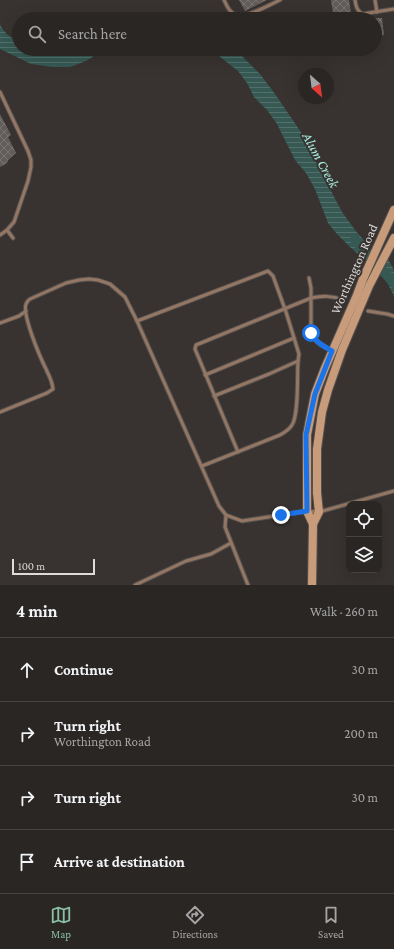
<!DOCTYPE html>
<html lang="en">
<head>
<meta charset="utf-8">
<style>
  body { margin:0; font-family:"Crimson Pro",serif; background:#322e2c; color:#f1f3f6 }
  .controls { position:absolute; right:12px; bottom:12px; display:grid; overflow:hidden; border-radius:8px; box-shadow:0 4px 16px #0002 }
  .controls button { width:36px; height:36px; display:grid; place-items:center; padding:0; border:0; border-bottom:1px solid #464341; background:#2a2624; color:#f1f3f6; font:20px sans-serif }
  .compass { position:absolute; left:298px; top:68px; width:36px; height:36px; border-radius:50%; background:#2a2624; box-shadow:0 4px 16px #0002; rotate:152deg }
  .scale { position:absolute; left:12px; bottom:10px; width:83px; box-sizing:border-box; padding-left:4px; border:2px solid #dedbd9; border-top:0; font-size:11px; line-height:14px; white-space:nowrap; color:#dedbd9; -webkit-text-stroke:3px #383330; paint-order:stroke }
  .stop { position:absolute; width:12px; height:12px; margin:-9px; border:3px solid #1a73e8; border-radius:50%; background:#fff }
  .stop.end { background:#1a73e8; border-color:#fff; box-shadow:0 1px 4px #0008 }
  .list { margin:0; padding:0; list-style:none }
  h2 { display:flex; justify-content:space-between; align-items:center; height:52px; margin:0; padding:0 16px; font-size:17px }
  h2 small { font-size:13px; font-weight:400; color:#a5a5a6 }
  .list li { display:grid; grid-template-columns:26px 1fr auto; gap:12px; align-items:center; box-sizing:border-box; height:64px; padding:0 16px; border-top:1px solid #464341 }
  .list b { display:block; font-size:15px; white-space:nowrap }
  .list p { margin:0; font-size:13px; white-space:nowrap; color:#a5a5a6 }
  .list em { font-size:13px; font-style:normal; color:#a5a5a6 }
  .icon { flex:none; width:22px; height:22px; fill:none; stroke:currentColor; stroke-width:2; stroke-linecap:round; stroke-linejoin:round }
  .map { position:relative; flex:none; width:394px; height:585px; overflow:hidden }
  .search { position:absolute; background:#2a2624; box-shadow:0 4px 16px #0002; left:12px; right:12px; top:12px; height:44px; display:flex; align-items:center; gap:10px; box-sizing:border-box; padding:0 14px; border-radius:22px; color:#a5a5a6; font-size:15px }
  .sheet { height:308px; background:#2a2624 }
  nav { display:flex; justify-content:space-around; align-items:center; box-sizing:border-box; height:56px; border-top:1px solid #464341; background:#2a2624; font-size:11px; color:#a5a5a6 }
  nav a { display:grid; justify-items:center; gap:2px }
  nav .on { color:#8abfa5 }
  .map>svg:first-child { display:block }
</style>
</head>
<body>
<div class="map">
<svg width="394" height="585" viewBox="0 0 394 585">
  <defs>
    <pattern id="water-rules" width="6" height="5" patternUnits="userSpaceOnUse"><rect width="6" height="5" fill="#365954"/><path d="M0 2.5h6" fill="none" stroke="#53706c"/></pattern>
    <pattern id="building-cross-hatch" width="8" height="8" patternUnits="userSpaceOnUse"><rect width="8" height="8" fill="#625d5a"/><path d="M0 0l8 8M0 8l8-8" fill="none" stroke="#787471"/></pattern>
  </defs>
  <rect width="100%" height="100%" fill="#383330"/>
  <!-- water -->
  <g fill="url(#water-rules)">
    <path d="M0 24C3 32 11 39 19 41V49H43L52 52 73 53 87 49H107L99 53 86 61 70 67H52L31 64 0 49Z"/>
    <polygon points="210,49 232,49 243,57 260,74 275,94 307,141 317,164 342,212 355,230 367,244 359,255 350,247 337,234 328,223 315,189 306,173 295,160 277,124 267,110 254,97 247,83 238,71"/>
    <polygon points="388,259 394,270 394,296 388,284 381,274"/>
  </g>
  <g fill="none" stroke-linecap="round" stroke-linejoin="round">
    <!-- river -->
    <polyline stroke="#365954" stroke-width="10" points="355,240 394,283"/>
  </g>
  <!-- building -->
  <g fill="url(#building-cross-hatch)">
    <polygon points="239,0 267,0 245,11"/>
    <polygon points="331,0 349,0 352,19 334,19"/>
    <polygon points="375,18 382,18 384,35 375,37"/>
    <polygon points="0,114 11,135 8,137 16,153 8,160 7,163 0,167"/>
  </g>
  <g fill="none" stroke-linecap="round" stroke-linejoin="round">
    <!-- service casing -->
    <g stroke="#56514e" stroke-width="5">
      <g id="service">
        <path d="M224 0C227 6 229 12 236 15 245 19 271 4 280 0"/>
        <path d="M355 0C356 7 357 10 362 14L394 9"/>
        <polyline points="375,0 377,12"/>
        <polyline points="0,92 28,151 31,160 31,167 28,181 14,222 7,230 0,235"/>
        <polyline points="7,230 13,238"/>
        <polyline points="309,278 311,288 311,333 316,341 321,345 332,351"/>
        <polyline points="368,311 387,314 394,316"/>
        <path d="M137 321 268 271 273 276 286 312 299 354 298 361C297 376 299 414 292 425 289 430 285 432 280 435L202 466"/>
        <polyline points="0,323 19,316 26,311"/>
        <polyline points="205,375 294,338"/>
        <polyline points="214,396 269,374 298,361"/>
        <path d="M0 412 47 393 53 389C52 380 49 376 46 369 40 357 22 315 26 304 27 302 28 300 30 299L66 283 79 280 89 279 98 280 110 284 125 297 137 321 219 506 226 515 242 521 307 511 319 512 394 491"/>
        <path d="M238 452 195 349 196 345 311 298C322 296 331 295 343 300"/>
        <polyline points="226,515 225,527 248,585"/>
        <polyline points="135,585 186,561 211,554 231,543"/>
      </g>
    </g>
    <!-- secondary casing -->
    <g stroke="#56514e" stroke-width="10">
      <g id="secondary">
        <polyline points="313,524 307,511 307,435 315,394 325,368 357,295 363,279 394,210"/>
        <polyline points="312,585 313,524 319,512 317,493 317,449 322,412 328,390 342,350 369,286 394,238"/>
      </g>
    </g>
    <!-- service -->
    <use href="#service" stroke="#937663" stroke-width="3"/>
    <!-- secondary -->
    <use href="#secondary" stroke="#c89b7b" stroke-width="8"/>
  </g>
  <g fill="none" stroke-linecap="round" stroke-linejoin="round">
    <!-- route -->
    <path stroke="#1a73e8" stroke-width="5" d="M281 515 307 511 306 435 315 394 332 351C322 345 317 343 311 333"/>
  </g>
  <g text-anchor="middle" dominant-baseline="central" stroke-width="4" stroke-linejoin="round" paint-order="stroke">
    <!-- street labels -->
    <g font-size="13" fill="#dedbd9" stroke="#383330">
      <text transform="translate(354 269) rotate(-66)">Worthington Road</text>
    </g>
    <!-- water labels -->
    <g font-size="14" font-style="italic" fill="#a5ebdf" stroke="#383330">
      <text transform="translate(321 160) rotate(61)">Alum Creek</text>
    </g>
  </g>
</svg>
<div class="controls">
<button><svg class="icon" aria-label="locate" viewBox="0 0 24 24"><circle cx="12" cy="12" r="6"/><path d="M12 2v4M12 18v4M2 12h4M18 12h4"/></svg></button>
<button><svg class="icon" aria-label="layers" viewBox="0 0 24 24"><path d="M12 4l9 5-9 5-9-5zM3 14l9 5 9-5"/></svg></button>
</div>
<svg class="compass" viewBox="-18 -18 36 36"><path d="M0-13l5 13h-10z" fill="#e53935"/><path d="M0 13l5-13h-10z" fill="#a5a5a6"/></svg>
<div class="scale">100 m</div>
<div class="stop" style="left:311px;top:333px"></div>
<div class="stop end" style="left:281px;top:515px"></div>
<div class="search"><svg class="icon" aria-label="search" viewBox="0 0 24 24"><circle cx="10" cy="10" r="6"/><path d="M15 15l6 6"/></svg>Search here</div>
</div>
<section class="sheet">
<h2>4 min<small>Walk · 260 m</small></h2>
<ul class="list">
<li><svg class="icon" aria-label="ahead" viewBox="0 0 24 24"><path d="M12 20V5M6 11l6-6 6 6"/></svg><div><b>Continue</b></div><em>30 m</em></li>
<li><svg class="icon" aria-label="right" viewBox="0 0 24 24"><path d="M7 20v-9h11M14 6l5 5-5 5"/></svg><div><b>Turn right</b><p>Worthington Road</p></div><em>200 m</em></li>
<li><svg class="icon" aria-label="right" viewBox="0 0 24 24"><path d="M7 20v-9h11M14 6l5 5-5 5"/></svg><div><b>Turn right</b></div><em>30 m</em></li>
<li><svg class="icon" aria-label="arrive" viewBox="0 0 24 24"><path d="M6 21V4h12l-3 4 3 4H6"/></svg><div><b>Arrive at destination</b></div></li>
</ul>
</section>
<nav>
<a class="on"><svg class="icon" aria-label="map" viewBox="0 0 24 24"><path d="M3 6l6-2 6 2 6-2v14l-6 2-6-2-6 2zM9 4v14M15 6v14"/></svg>Map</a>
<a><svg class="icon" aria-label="directions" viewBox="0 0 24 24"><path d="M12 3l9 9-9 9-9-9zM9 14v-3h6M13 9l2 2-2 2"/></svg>Directions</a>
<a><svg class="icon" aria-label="saved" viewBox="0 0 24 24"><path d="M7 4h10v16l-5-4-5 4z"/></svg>Saved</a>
</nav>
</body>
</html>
